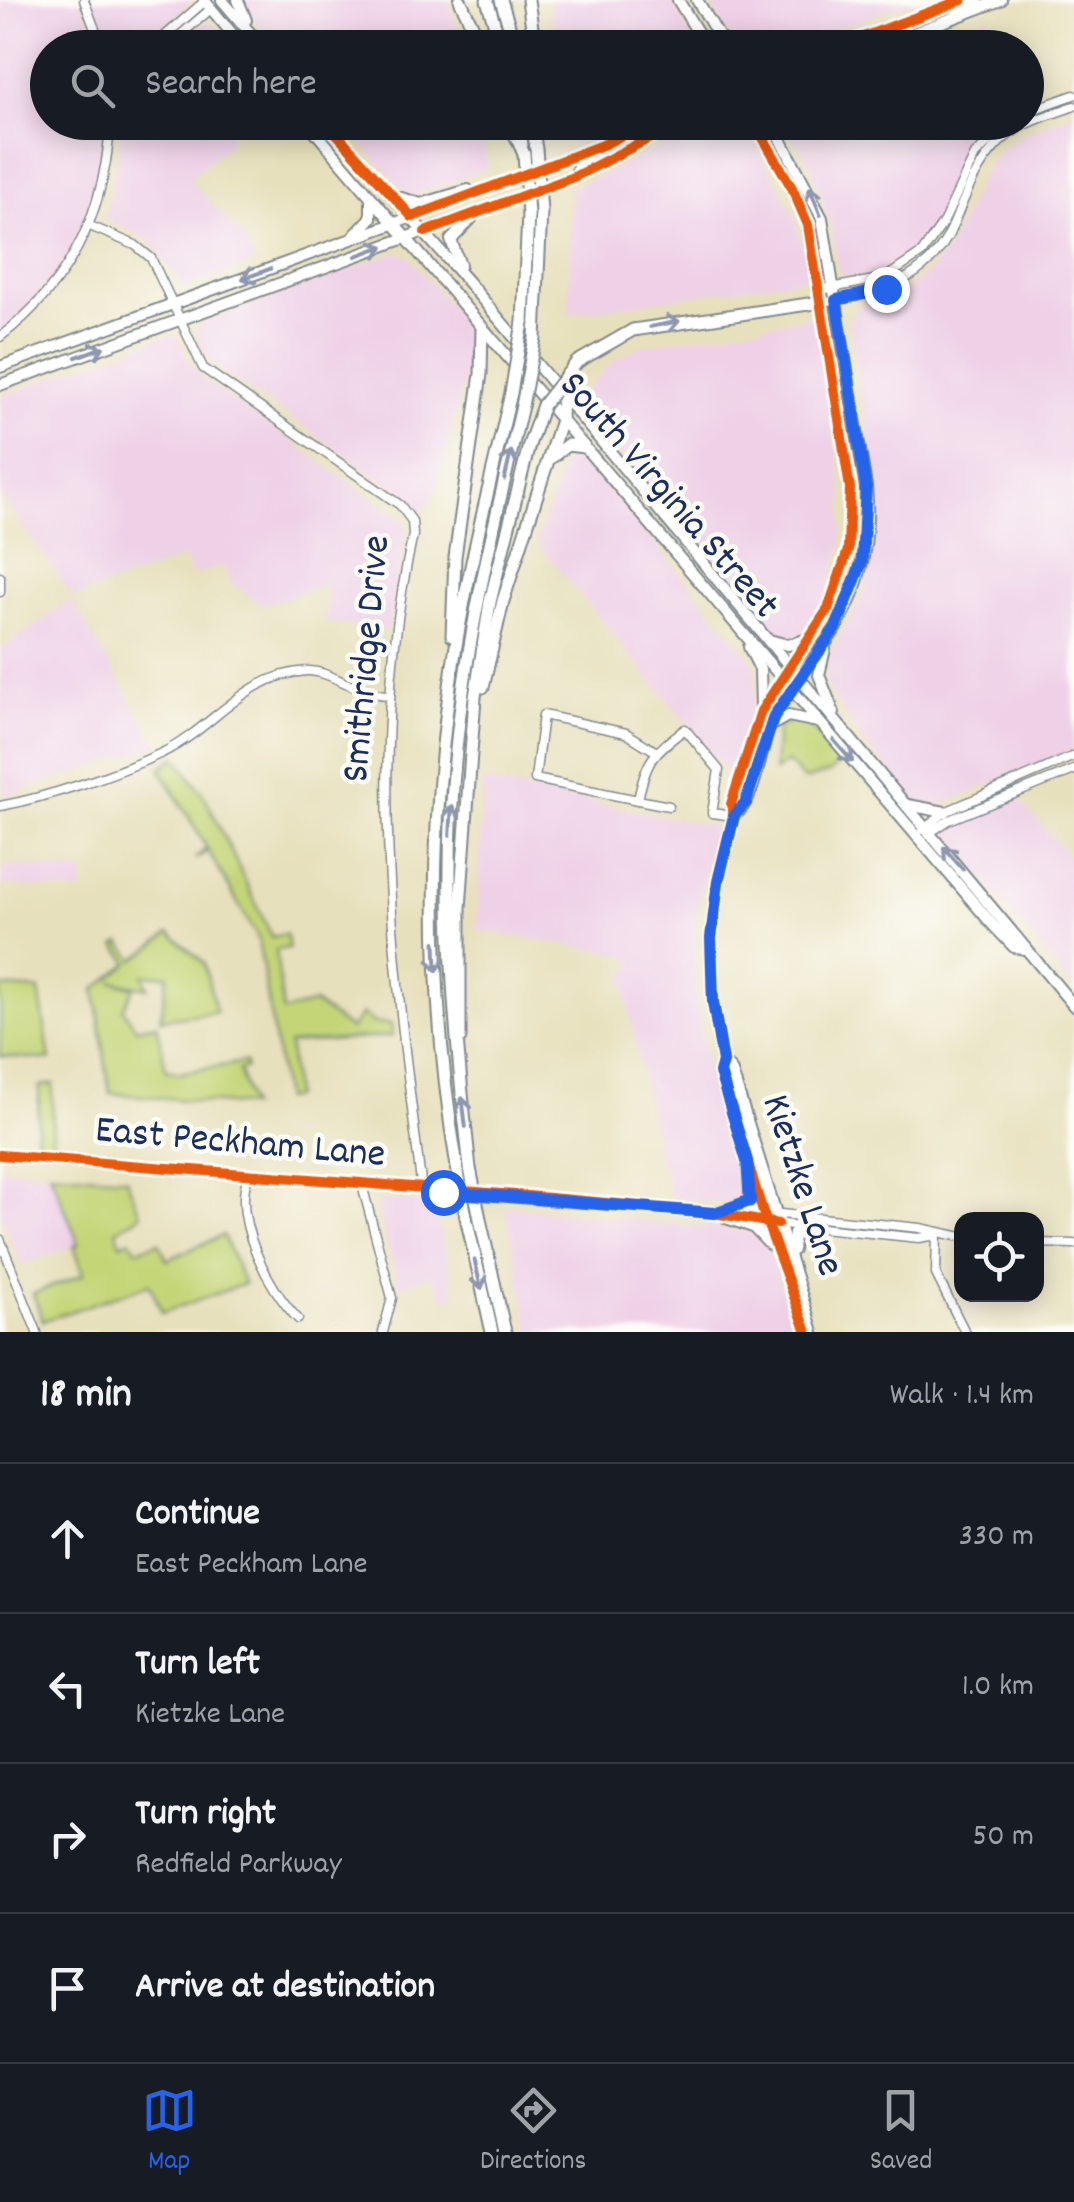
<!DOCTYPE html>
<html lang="en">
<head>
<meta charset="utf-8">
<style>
  body { margin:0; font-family:Dekko,sans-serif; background:#242831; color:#f1f3f6 }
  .controls { position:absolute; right:30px; bottom:30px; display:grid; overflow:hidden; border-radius:20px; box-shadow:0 5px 25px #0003 }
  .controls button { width:90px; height:90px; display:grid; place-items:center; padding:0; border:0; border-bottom:2px solid #363941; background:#171b24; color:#f1f3f6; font:50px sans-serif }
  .stop { position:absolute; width:30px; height:30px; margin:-22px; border:8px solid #2563eb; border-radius:50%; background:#fff }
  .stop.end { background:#2563eb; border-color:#fff; box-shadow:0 2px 10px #0008 }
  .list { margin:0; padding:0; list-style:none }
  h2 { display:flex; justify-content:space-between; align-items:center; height:130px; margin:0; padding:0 40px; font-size:42px }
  h2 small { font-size:32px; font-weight:400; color:#9ea1a6 }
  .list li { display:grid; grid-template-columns:65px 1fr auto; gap:30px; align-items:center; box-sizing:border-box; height:150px; padding:0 40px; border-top:2px solid #363941 }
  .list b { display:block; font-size:38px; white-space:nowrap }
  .list p { margin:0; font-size:32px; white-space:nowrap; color:#9ea1a6 }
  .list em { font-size:32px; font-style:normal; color:#9ea1a6 }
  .icon { flex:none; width:55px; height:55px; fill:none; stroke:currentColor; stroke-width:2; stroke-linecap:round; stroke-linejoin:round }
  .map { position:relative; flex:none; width:1074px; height:1332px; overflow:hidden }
  .search { position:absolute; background:#171b24; box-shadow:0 5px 25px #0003; left:30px; right:30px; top:30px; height:110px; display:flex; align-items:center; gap:25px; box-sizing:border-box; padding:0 35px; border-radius:55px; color:#9ea1a6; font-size:38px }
  .sheet { height:730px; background:#171b24 }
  nav { display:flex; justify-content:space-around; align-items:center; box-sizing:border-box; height:140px; border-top:2px solid #363941; background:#171b24; font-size:28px; color:#9ea1a6 }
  nav a { display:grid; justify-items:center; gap:5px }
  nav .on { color:#2563eb }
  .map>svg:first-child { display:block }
</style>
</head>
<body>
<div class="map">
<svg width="1074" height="1332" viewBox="0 0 1074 1332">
  <rect width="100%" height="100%" fill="#fdfcf7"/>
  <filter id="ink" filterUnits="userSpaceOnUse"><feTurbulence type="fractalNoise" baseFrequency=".01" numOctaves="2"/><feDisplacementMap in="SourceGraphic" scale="20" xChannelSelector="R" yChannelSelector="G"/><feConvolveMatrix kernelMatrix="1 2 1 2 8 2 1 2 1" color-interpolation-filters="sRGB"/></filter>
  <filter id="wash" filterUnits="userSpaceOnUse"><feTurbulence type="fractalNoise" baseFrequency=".0048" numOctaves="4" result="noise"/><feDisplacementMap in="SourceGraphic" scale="40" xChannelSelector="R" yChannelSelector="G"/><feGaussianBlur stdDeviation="2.25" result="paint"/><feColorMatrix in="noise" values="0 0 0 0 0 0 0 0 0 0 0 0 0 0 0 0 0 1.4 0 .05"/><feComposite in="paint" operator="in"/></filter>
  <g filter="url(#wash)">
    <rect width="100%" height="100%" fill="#e7e0bc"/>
    <!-- built -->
    <g fill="#eed0e7">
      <polygon points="0,0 81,0 100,47 48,48 48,122 106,123 97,196 89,220 65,265 31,308 0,334"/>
      <polygon points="92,0 192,0 152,39 133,47 112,48"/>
      <polygon points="244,0 448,0 464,47 278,47 244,9"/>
      <polygon points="549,0 671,0 695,47 555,47"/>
      <polygon points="708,0 930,0 887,10 790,48 742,47 733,41"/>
      <polygon points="990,16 1002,47 909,47"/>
      <polygon points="204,22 214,24 233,47 174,47"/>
      <polygon points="1074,113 1074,750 936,807 921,805 861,740 825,682 828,656 864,593 876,534 869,436 848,320 859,305 908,289 932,268 951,243 979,179 998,152 1019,136"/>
      <polygon points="569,122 627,122 627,123 572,146"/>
      <polygon points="119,123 228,123 232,133 229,145 189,178 247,243 254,263 185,288 148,239 104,220 118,152"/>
      <polygon points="343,123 482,123 488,168 409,197"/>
      <polygon points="711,123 738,123 748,131 795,215 811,277 569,314 570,189"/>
      <polygon points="785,123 1003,123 974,145 963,162 927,241 886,271 852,280 838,270 831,228 812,170"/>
      <polygon points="397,252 409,257 475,337 433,500 418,511 398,491 220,370 204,354 196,332 199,324"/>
      <polygon points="817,316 843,492 842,545 823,605 806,633 788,641 774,638 643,485 584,409 583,394 613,361 641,346"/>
      <polygon points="169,335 177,336 188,361 208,383 405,521 408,532 388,631 324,622 329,583 263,605 232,584 222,565 192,575 184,557 74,598 0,494 0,396"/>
      <polygon points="568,450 579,453 750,657 756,673 755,700 731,777 536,542"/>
      <polygon points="71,600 158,746 3,796 0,650"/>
      <polygon points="483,781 715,826 696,914 695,995 710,1081 746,1193 737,1204 670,1198 664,1165 660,1166 623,978 634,964 626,955 477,930"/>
      <polygon points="1020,800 1074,862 1074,988 945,835 956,824"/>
      <polygon points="4,865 84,872 82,892 0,885"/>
      <polygon points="0,1168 50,1172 79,1245 21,1265 0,1213"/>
      <polygon points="382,1199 434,1203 455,1296 445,1300 431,1275 399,1287 376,1206"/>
      <polygon points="505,1206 754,1232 767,1248 797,1332 530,1332"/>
    </g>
    <!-- green -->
    <g fill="#c4d577" stroke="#70826a" stroke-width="2.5">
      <polygon points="792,720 810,726 839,761 831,772 804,780 787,762 774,771 777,729"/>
      <polygon points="176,757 206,799 272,937 286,934 289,948 276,950 283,1012 314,1003 350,1029 362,1014 374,1023 391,1024 392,1036 289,1044 294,1097 284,1099 258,938 208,851 195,859 207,848 160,768"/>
      <polygon points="170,933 204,963 216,1012 160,1019 168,975 143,975 148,988 111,981 134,988 123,1009 136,1028 157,1024 166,1070 180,1073 245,1062 246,1068 239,1070 250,1106 110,1093 95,989 129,963 116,946 121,943 135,960"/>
      <polygon points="0,987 39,990 50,1060 0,1056"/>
      <polygon points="53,1084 52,1145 36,1144 40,1086"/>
      <polygon points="50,1172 126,1178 141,1215 116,1230 121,1244 130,1240 137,1250 159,1242 167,1260 223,1235 244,1284 162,1313 150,1284 43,1321 33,1294 84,1274 74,1246 79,1244"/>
    </g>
  </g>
  <g filter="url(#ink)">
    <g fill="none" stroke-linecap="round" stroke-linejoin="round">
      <!-- minor casing -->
      <g stroke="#81888d" stroke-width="11">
        <g id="minor">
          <polyline points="84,0 102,48"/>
          <polyline points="151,48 205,1"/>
          <polyline points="165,48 212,8"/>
          <polyline points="1026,112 1074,95"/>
          <path d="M90 226 135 245 151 258 203 368 400 505 412 521 413 535C364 751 395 973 422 1190"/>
          <polyline points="820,290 885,278 922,253 943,223 975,155 1010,122"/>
          <path d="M831 301C884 293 933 277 954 223 966 194 976 166 999 143 1019 123 1048 116 1074 106"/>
          <path d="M0 337C71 283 106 211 110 122"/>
          <polyline points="0,577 0,592"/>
          <polyline points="638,800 535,779 543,715 626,733 655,751"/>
          <path d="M0 806C49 797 116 774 162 753 215 727 244 675 307 671 330 670 354 693 387 695"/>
          <path d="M669 806 638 800C646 760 653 753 685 729L719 770 712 813 734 816"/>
          <polyline points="923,830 945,812 1074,756"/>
          <polyline points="928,834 949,820 1074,770"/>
          <polyline points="0,1155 714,1213 729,1219"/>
          <path d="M248 1176C232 1219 268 1288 298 1319"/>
          <polyline points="362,1185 392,1298 383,1332"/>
          <polyline points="714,1213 732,1209 920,1228 962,1237"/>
          <polyline points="743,1220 919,1238 937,1235"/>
          <polyline points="937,1235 936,1274 965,1332"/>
          <polyline points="0,1239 37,1332"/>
          <polyline points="1036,1243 1074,1244"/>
        </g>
      </g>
      <!-- major casing -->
      <g stroke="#81888d" stroke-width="14">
        <g id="major">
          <polyline points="204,0 244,48"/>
          <polyline points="222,0 263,48"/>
          <polyline points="238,0 246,20"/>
          <polyline points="678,0 707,48"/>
          <polyline points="697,0 726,48"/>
          <polyline points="956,9 978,0"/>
          <polyline points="834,48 962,0"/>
          <polyline points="874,48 1001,0"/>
          <polyline points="307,122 992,924 1014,947 1024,949"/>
          <polyline points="326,122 468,282 1074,1006"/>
          <polyline points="754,122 792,188 808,225 850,488 848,550 828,609 761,711 731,804 734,816 718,881 711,938 713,1003 723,1061 720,1073 763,1212 807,1332"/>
          <polyline points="576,176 578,165 618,146 626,134"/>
          <polyline points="398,197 421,204 468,190"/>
          <polyline points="355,235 371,218 371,199"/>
          <polyline points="460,265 451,240 472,218"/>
          <polyline points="0,367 412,217 605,144 647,122"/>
          <polyline points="0,385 576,176 681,122"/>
          <polyline points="769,640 788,645 805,640"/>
          <polyline points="749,647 760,669 761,707"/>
          <polyline points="825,649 819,675 834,713"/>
          <polyline points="770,726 788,716 818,722"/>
          <polyline points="908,805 945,812"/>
          <path d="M734 816C759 797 759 745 773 717 787 688 808 666 827 641 860 597 871 541 866 487L822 218 772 122"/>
          <polyline points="723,1061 732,1072 813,1332"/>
          <polyline points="732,1209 750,1201 751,1187"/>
          <polyline points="726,1218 753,1227 770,1245"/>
          <polyline points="793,1250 794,1233 811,1227"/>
        </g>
      </g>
      <!-- highway casing -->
      <g stroke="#81888d" stroke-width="15">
        <g id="highway">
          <polyline points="460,0 483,48"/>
          <polyline points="487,0 502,48"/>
          <polyline points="501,0 516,48"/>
          <polyline points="528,0 535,48"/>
          <polyline points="509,122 524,154"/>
          <polyline points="519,122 522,145"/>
          <polyline points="532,122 536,149"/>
          <polyline points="523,322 528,215"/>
          <polyline points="535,338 541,211"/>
          <polyline points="577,362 633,330 822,302"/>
          <polyline points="552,457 567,445 584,447"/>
          <polyline points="452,636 455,557 481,374 482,328"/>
          <polyline points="483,687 503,601 561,420 562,396"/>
          <polyline points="460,1038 460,908 475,697 490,602 529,445"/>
          <path d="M457 1167C429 997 428 822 455 652 469 565 491 479 511 393"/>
          <path d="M470 1168C454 1028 442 891 456 750 467 633 495 520 522 406"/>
          <polyline points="466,1217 492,1332"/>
          <polyline points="480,1219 505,1332"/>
        </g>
      </g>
      <!-- minor -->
      <use href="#minor" stroke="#fff" stroke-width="8"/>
      <!-- major -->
      <use href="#major" stroke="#fff" stroke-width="10"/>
      <!-- highway -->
      <use href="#highway" stroke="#fff" stroke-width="11"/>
      <!-- highway-bridge casing -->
      <g stroke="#81888d" stroke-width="15" stroke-linecap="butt">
        <g id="highway-bridge">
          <polyline points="536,149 541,211"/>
          <polyline points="524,154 528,215"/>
          <polyline points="511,393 523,322"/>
          <polyline points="522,406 535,338"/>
          <polyline points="529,445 543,405 577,362"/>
          <polyline points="457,1167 466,1217"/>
          <polyline points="470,1168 480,1219"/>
        </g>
      </g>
      <!-- highway-bridge -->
      <use href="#highway-bridge" stroke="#fff" stroke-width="11"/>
      <!-- cycleway casing -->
      <g stroke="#fdfcf7" stroke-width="16">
        <g id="cycleway">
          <polyline points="834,48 962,0"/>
          <polyline points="326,122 412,217 605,144 647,122"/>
          <polyline points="754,122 792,188 808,225 850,488 848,550 828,609 761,711 731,804 734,816 718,881 711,938 713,1003 723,1061 720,1073 763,1212 807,1332"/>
          <polyline points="425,232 576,176 681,122"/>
          <polyline points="0,1155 528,1196 714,1213 778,1224"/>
        </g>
      </g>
      <!-- cycleway -->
      <use href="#cycleway" stroke="#e8590c" stroke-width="10"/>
    </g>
    <!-- one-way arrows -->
    <defs><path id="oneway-shaft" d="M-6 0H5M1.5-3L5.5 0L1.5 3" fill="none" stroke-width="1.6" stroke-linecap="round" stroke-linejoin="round" transform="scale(2.5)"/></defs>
    <g stroke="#8d97ae">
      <use href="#oneway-shaft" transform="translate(815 201) rotate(-112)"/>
      <use href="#oneway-shaft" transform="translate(370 251) rotate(-20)"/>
      <use href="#oneway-shaft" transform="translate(256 274) rotate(160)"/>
      <use href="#oneway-shaft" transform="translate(665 324) rotate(-11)"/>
      <use href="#oneway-shaft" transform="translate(90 352) rotate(-20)"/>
      <use href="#oneway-shaft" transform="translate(508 465) rotate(-77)"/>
      <use href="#oneway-shaft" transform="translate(843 751) rotate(49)"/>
      <use href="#oneway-shaft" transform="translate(451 820) rotate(-87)"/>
      <use href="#oneway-shaft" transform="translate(953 858) rotate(-131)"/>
      <use href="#oneway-shaft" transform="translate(436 957) rotate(88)"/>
      <use href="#oneway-shaft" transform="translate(464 1112) rotate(-97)"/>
      <use href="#oneway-shaft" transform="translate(478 1275) rotate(77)"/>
    </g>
  </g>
  <g fill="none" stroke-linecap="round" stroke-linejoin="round" filter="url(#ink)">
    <!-- route -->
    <polyline stroke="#2563eb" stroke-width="12" points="443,1192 714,1213 750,1201 747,1161 720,1073 723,1062 713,1002 711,938 718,882 734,816 746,802 774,716 837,626 862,562 866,487 836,300 886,289"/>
  </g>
  <g text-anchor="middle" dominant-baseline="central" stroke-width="9" stroke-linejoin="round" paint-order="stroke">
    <!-- street labels -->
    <g font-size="40" fill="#1b2f5e" stroke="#fdfcf7">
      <text transform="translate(667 497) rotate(49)">South Virginia Street</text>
      <text transform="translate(369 659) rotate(-85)">Smithridge Drive</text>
      <text transform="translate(240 1145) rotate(5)">East Peckham Lane</text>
      <text transform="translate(800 1186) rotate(72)">Kietzke Lane</text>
    </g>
  </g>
</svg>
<div class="controls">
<button><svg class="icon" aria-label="locate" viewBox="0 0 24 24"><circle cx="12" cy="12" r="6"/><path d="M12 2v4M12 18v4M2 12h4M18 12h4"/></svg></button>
</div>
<div class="stop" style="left:443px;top:1192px"></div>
<div class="stop end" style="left:886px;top:289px"></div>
<div class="search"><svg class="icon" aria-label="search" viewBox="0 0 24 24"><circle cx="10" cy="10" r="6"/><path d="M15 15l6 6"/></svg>Search here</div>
</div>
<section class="sheet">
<h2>18 min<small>Walk · 1.4 km</small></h2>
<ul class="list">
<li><svg class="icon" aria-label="ahead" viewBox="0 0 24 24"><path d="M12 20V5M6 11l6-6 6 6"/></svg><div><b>Continue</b><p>East Peckham Lane</p></div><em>330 m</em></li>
<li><svg class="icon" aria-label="left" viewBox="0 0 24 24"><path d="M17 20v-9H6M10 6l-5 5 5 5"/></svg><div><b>Turn left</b><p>Kietzke Lane</p></div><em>1.0 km</em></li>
<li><svg class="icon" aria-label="right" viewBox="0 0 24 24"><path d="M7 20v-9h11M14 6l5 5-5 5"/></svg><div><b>Turn right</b><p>Redfield Parkway</p></div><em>50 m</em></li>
<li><svg class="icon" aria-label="arrive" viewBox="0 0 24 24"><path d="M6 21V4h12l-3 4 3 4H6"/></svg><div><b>Arrive at destination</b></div></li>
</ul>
</section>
<nav>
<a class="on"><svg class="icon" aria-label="map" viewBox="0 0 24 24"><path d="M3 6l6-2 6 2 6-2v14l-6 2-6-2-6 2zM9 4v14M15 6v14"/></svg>Map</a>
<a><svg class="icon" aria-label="directions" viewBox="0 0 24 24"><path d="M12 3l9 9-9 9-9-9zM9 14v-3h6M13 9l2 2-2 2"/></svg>Directions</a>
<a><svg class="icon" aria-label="saved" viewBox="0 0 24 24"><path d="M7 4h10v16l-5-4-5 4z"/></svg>Saved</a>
</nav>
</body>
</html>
